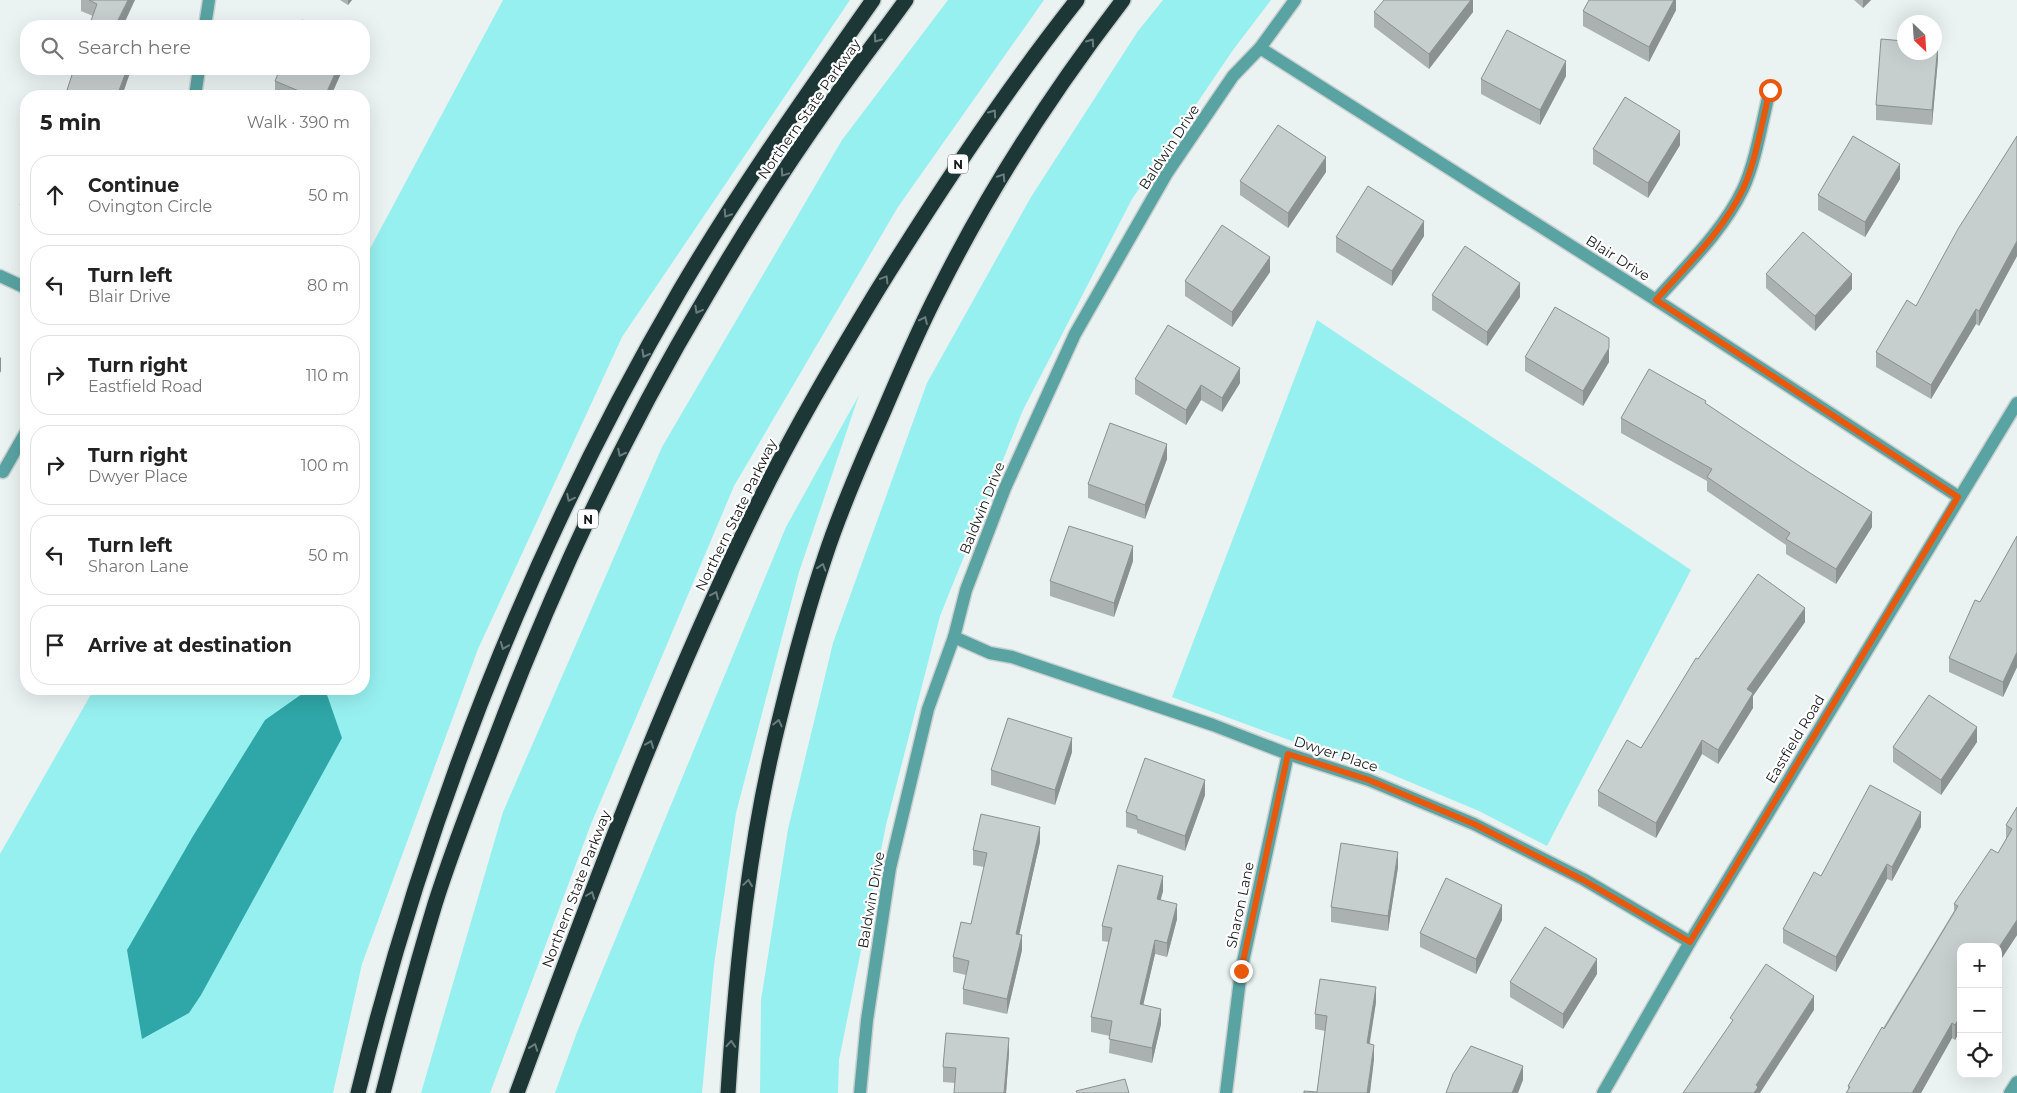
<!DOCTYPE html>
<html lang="en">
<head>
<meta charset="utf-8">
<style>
  body { margin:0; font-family:Montserrat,sans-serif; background:#f6f6f6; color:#222 }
  .controls { position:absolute; right:15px; bottom:15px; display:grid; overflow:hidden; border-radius:10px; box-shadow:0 5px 20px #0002 }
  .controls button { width:45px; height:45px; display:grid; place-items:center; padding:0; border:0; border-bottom:1px solid #e0e0e0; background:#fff; color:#222; font:25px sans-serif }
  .compass { position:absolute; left:1897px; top:15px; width:45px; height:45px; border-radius:50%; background:#fff; box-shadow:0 5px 20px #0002; rotate:155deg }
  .stop { position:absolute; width:15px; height:15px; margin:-11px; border:4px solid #ea580c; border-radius:50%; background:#fff }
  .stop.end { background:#ea580c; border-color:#fff; box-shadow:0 1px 5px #0008 }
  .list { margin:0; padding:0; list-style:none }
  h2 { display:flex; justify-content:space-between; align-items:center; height:65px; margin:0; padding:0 20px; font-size:21px }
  h2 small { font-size:16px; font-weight:400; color:#767676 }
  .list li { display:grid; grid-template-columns:32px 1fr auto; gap:15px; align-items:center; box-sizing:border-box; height:80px; margin:0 10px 10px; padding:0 10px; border:1px solid #e0e0e0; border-radius:20px }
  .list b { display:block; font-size:19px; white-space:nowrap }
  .list p { margin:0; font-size:16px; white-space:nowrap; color:#767676 }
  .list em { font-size:16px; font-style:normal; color:#767676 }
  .icon { flex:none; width:28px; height:28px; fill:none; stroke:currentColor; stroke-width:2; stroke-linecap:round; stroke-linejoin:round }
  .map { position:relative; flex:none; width:2017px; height:1093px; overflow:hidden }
  .search { position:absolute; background:#fff; box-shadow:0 5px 20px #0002; left:20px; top:20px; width:350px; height:55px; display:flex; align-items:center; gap:12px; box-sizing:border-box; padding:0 18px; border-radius:20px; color:#767676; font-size:19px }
  .panel { position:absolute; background:#fff; box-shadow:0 5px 20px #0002; left:20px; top:90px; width:350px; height:605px; border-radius:20px }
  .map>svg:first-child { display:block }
</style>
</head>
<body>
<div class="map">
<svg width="2017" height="1093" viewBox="0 0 2017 1093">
  <rect width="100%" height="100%" fill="#eaf2f2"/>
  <!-- green -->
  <g fill="#97f0f0">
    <polygon points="503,0 850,0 622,337 478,649 362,964 333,1093 0,1093 0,854 94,689 364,689 364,260"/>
    <polygon points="948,0 1044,0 898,207 734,486 591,824 490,1093 421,1093 503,812 662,447 842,140"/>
    <polygon points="1163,0 1271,0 1233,50 1132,199 1023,410 940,616 886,825 839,1060 838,1093 760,1093 761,1000 788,829 833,643 927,383 1031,197 1138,31"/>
    <polygon points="1317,320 1691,570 1547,846 1479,811 1374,767 1292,741 1172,697"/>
    <polygon points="859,395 799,572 736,813 714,965 702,1093 555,1093 577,1032 786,527"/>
  </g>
  <!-- water -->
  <polygon fill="#2fa6a7" points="309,689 325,689 342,738 201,995 189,1013 142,1039 127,950 193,836 265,720"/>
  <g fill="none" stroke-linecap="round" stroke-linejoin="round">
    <!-- minor casing -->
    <g stroke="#c8d0d0" stroke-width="15">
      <g id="minor">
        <polyline points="205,26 209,0"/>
        <polyline points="1260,48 1656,300 1959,497"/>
        <polyline points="195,96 199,69"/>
        <polyline points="0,276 26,288"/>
        <path d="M1656 300C1687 265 1723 231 1743 189 1756 161 1762 121 1770 90"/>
        <polyline points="3,472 26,432"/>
        <polyline points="954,637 990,653 1012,657 1213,725 1288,754 1369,780 1474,824 1583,879 1690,942"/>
        <polyline points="860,1093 867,1020 890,868 928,709 954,637 966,590 1005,488 1075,334 1167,173 1233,76 1260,48 1295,0"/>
        <polyline points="1226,1093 1241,971 1288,754"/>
        <polyline points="1603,1093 1690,942 2017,403"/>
        <polyline points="2010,1093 2017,1082"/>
      </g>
    </g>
    <!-- highway casing -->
    <g stroke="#c8d0d0" stroke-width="18">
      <g id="highway">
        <path d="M358 1093C427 812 534 540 680 290 739 190 806 95 873 0"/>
        <path d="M383 1093C399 1030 416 967 435 904 453 847 475 792 496 737 554 584 623 435 707 295 745 230 786 166 830 104 854 69 881 35 906 0"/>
        <path d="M517 1093C590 895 663 697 756 507 792 433 834 362 877 291 939 191 1004 92 1077 0"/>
        <path d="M728 1093C736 967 749 840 780 717 793 664 807 610 825 557 840 511 860 465 880 420 899 376 917 332 939 290 990 188 1053 91 1123 0"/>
      </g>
    </g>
    <!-- minor -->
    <use href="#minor" stroke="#5aa3a3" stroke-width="12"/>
    <!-- highway -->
    <use href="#highway" stroke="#1d3737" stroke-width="15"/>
  </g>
  <!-- wall -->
  <g fill="#abb1b1">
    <polygon points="81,0 135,0 93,16 81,11"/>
    <polygon points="340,0 352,0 348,5"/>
    <polygon points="1473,0 1473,12 1429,69 1374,27 1374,12"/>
    <polygon points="1676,0 1676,10 1649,62 1583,26 1583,11"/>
    <polygon points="1854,0 1871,0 1863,8"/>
    <polygon points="1938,59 1932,125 1876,120 1876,105"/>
    <polygon points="1566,76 1540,125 1481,94 1481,79"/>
    <polygon points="275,81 331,96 277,96 275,95"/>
    <polygon points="2017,136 2017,256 1979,326 1976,324 1931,399 1876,367 1876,352 1916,306"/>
    <polygon points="1680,145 1648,198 1593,164 1593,149"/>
    <polygon points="1326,172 1288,228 1240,195 1240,181"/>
    <polygon points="1900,179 1865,237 1818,210 1818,195"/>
    <polygon points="26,193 26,223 20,219 20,205"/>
    <polygon points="1424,236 1392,286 1336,252 1336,237"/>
    <polygon points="1270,272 1232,327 1185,296 1185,281"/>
    <polygon points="1766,274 1852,289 1815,331 1766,288"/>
    <polygon points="1432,295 1520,297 1487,346 1432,310"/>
    <polygon points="1525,357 1609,362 1583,406 1525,371"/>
    <polygon points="1135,379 1240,383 1222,412 1201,400 1186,425 1135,394"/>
    <polygon points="1706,404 1872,527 1836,584 1786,554 1786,545 1707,491 1707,481 1621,433 1621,418"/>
    <polygon points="1167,459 1145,519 1088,498 1088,484"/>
    <polygon points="2017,536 2017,667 2003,697 1949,672 1949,658"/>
    <polygon points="1133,561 1114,617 1050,596 1050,581"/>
    <polygon points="1805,622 1753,696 1753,708 1718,764 1702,754 1656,838 1598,806 1598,791 1641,748 1698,659"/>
    <polygon points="1977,742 1941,795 1893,762 1893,747"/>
    <polygon points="1072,752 1055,805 991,785 991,770"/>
    <polygon points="1205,795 1185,851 1137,833 1137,830 1126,827 1126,812"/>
    <polygon points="2017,807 2017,935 1998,964 1998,947 1961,947 1961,1029 1955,1040 1952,1038 1921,1093 1846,1093 1848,1090 1848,1086 1954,911 1954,904 1998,853 2006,839 2006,825"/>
    <polygon points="1921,827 1892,881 1887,879 1836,972 1783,943 1783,929 1821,876"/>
    <polygon points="1040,842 1019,934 1022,950 1007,1014 963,1004 963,989 966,975 953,972 953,957 971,924 984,867 973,865 973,850"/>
    <polygon points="1398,867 1388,931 1331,922 1331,907"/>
    <polygon points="1163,891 1160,900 1177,919 1167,957 1155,954 1143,1005 1161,1024 1152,1063 1109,1053 1110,1036 1091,1032 1091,1017 1109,942 1102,941 1102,926"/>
    <polygon points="1502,920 1476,974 1420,947 1420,933"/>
    <polygon points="1597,974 1563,1029 1510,997 1510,982"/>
    <polygon points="1376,1002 1370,1043 1374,1060 1317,1092 1325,1031 1315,1029 1315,1014"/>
    <polygon points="1009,1053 1006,1093 954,1093 955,1083 943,1082 943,1067"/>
  </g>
  <!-- shaded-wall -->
  <g fill="#8b9090">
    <polygon points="128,0 135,0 123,26 115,26"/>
    <polygon points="348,0 352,0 348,5"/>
    <polygon points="1471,0 1473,0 1473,12 1429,69 1429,54"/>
    <polygon points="1674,0 1676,0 1676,10 1649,62 1649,47"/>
    <polygon points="1863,0 1871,0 1863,8"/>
    <polygon points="1938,44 1938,59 1932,125 1932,110"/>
    <polygon points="1566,61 1566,76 1540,125 1540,110"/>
    <polygon points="127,69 130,69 130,73 122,96 117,96"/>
    <polygon points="337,69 343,69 331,96 325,96"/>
    <polygon points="1680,131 1680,145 1648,198 1648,183"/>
    <polygon points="1326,157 1326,172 1288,228 1288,213"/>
    <polygon points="1900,164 1900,179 1865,237 1865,222"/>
    <polygon points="1424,221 1424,236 1392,286 1392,271"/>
    <polygon points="2017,241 2017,256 1979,326 1979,311"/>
    <polygon points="1270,257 1270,272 1232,327 1232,312"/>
    <polygon points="1852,274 1852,289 1815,331 1815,316"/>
    <polygon points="1520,283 1520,297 1487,346 1487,332"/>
    <polygon points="1976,309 1976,324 1931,399 1931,385"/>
    <polygon points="1609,348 1609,362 1583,406 1583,391"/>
    <polygon points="1,357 1,371 0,373 0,358"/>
    <polygon points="1240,368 1240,383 1222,412 1222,398"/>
    <polygon points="1201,385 1201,400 1186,425 1186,410"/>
    <polygon points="1167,444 1167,459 1145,519 1145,505"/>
    <polygon points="1872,512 1872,527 1836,584 1836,569"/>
    <polygon points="1133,546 1133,561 1114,617 1114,603"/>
    <polygon points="1805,608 1805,622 1753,696 1753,708 1718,764 1718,750 1747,689"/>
    <polygon points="2017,652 2017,667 2003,697 2003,682"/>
    <polygon points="1977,727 1977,742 1941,795 1941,780"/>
    <polygon points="1072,738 1072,752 1055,805 1055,790"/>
    <polygon points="1702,740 1702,754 1656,838 1656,823"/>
    <polygon points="1205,780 1205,795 1185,851 1185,836"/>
    <polygon points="1921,812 1921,827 1892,881 1892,867"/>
    <polygon points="1040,827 1040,842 1016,949 1016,934"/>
    <polygon points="1398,852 1398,867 1388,931 1388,916"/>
    <polygon points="1887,864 1887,879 1836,972 1836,957"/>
    <polygon points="1163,876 1163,891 1157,914 1157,899"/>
    <polygon points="1177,904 1177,919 1167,957 1167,943"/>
    <polygon points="1502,905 1502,920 1476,974 1476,959"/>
    <polygon points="2017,920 2017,935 1998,964 1998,949"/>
    <polygon points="1022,935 1022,950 1007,1014 1007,999"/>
    <polygon points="1155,940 1155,954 1140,1019 1140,1004"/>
    <polygon points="1597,959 1597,974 1563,1029 1563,1014"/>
    <polygon points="1376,987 1376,1002 1367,1057 1367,1043"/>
    <polygon points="1814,996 1814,1010 1760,1093 1754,1093 1756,1085"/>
    <polygon points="1161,1009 1161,1024 1152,1063 1152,1048"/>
    <polygon points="1961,1015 1961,1029 1955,1040 1955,1025"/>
    <polygon points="1952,1023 1952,1038 1921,1093 1912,1093"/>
    <polygon points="1009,1038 1009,1053 1006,1093 1004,1093"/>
    <polygon points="1374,1045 1374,1060 1370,1093 1367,1093"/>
    <polygon points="1523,1066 1523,1080 1518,1093 1512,1093"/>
  </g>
  <!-- building -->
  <g fill="#c7cece" stroke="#8b9090">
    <polygon points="89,0 128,0 115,26 89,26 97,4"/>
    <polygon points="1384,0 1471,0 1429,54 1374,12"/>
    <polygon points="1589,0 1674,0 1649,47 1583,11"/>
    <polygon points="302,20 316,26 299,26"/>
    <polygon points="1507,30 1566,61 1540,110 1481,79"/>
    <polygon points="1881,39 1904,41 1904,52 1934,52 1934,44 1938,44 1932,110 1876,105"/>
    <polygon points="74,69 127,69 117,96 65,96"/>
    <polygon points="280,69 337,69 325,96 311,96 275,81"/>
    <polygon points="1625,97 1680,131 1648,183 1593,149"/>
    <polygon points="1278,125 1326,157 1288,213 1240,181"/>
    <polygon points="1853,136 1900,164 1865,222 1818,195"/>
    <polygon points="2017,136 2017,241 1979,311 1976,309 1931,385 1876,352 1907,300 1916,306 1958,229"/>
    <polygon points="1368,186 1424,221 1392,271 1336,237"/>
    <polygon points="26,193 26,208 20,205"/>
    <polygon points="1222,225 1270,257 1232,312 1185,281"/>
    <polygon points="1803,232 1852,274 1815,316 1766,274"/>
    <polygon points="1465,246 1520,283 1487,332 1432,295"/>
    <polygon points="1555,307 1609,338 1609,348 1583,391 1525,357"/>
    <polygon points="1168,325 1240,368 1222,398 1201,385 1186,410 1135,379"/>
    <polygon points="1649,369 1706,401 1705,403 1810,473 1872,512 1836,569 1786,539 1790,533 1707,477 1712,469 1621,418"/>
    <polygon points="1110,423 1167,444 1145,505 1088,484"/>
    <polygon points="1069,526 1133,546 1114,603 1050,581"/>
    <polygon points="2017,536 2017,652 2003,682 1949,658 1975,600 1980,602"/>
    <polygon points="1758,574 1805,608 1747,689 1753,693 1718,750 1702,740 1656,823 1598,791 1627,740 1641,748 1696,658 1698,659"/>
    <polygon points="1929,695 1977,727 1941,780 1893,747"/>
    <polygon points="1008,718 1072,738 1055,790 991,770"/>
    <polygon points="1145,758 1205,780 1185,836 1137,819 1137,816 1126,812"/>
    <polygon points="1870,785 1921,812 1892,867 1887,864 1836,957 1783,929 1814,872 1821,876"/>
    <polygon points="2017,807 2017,920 1998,949 1998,947 1961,947 1961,1015 1955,1025 1952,1023 1912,1093 1846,1093 1850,1087 1848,1086 1882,1027 1884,1029 1958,906 1954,904 1991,849 1998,853 2012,829 2006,825"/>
    <polygon points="981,814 1040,827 1016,934 1022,935 1007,999 963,989 969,961 953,957 961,922 971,924 987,853 973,850"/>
    <polygon points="1341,843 1398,852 1388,916 1331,907"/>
    <polygon points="1118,865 1163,876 1157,899 1177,904 1167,943 1155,940 1140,1004 1161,1009 1152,1048 1109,1039 1112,1021 1091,1017 1112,928 1102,926"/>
    <polygon points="1446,878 1502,905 1476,959 1420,933"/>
    <polygon points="1545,927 1597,959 1563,1014 1510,982"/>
    <polygon points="1766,964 1814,996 1756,1085 1758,1087 1754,1093 1683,1093 1733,1020 1730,1018"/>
    <polygon points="1320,979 1376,987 1367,1043 1374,1045 1367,1093 1304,1093 1304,1091 1317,1092 1327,1016 1315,1014"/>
    <polygon points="946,1033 1009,1038 1004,1093 954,1093 956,1068 943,1067"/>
    <polygon points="1471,1046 1523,1066 1512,1093 1446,1093 1453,1074"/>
    <polygon points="1125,1079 1129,1093 1077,1093 1076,1091"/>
  </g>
  <!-- one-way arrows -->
  <defs><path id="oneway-chevron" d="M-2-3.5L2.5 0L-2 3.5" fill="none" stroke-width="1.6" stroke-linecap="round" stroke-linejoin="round" transform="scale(1.25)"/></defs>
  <g stroke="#6c7d7d">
    <use href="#oneway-chevron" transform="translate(877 39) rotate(126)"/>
    <use href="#oneway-chevron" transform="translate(1091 42) rotate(-55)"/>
    <use href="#oneway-chevron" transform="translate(993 113) rotate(-55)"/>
    <use href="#oneway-chevron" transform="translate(784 173) rotate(124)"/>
    <use href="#oneway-chevron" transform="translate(1002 177) rotate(-58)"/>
    <use href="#oneway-chevron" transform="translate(727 214) rotate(123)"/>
    <use href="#oneway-chevron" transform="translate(885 279) rotate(-59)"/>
    <use href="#oneway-chevron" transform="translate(698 310) rotate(119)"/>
    <use href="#oneway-chevron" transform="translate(924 320) rotate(-65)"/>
    <use href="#oneway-chevron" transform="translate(645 354) rotate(119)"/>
    <use href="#oneway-chevron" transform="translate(621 453) rotate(117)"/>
    <use href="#oneway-chevron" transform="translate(570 498) rotate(116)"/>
    <use href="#oneway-chevron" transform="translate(822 567) rotate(-73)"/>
    <use href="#oneway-chevron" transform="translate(715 595) rotate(-65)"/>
    <use href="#oneway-chevron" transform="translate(504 646) rotate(112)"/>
    <use href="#oneway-chevron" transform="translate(778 723) rotate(-77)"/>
    <use href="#oneway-chevron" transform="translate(650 744) rotate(-68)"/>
    <use href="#oneway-chevron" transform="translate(748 883) rotate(-82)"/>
    <use href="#oneway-chevron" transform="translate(591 895) rotate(-69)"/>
    <use href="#oneway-chevron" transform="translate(731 1044) rotate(-86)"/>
    <use href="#oneway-chevron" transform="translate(534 1047) rotate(-70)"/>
  </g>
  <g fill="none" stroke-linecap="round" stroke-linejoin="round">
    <!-- route -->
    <path stroke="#ea580c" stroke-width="6" d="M1241 971 1288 754 1369 780 1474 824 1583 880 1690 942 1958 497 1656 300C1687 265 1723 231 1743 189 1756 161 1762 121 1770 90"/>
  </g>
  <g text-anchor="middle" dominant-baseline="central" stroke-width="4.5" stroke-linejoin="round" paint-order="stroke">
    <!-- shield labels -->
    <g fill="#fff" stroke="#5d5f5f" stroke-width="1">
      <rect x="948" y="154.5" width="20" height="19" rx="4"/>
      <rect x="578" y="509.5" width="20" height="19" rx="4"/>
    </g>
    <g font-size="12" font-weight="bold" fill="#181b1b">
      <text x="958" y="164">N</text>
      <text x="588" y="519">N</text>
    </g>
    <!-- street labels -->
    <g font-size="14" fill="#181b1b" stroke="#fff">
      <text transform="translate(809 109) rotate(-55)">Northern State Parkway</text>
      <text transform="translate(1169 147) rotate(-57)">Baldwin Drive</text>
      <text transform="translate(1618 258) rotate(32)">Blair Drive</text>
      <text transform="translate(982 508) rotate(-68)">Baldwin Drive</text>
      <text transform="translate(736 515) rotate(-64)">Northern State Parkway</text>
      <text transform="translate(1795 739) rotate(-59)">Eastfield Road</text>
      <text transform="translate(1336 754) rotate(18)">Dwyer Place</text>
      <text transform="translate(576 889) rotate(-69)">Northern State Parkway</text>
      <text transform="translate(871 900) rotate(-80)">Baldwin Drive</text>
      <text transform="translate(1240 905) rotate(-78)">Sharon Lane</text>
    </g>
  </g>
</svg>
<div class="controls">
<button>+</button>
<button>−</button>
<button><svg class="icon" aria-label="locate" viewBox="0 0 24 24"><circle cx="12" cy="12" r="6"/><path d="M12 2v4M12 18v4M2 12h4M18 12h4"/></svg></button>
</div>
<svg class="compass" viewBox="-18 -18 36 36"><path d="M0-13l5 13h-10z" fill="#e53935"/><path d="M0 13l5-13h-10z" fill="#767676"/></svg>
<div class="stop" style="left:1770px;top:90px"></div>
<div class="stop end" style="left:1241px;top:971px"></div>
<div class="search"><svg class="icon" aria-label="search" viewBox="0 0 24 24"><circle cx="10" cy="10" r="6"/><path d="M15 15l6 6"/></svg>Search here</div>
<section class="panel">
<h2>5 min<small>Walk · 390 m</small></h2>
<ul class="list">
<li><svg class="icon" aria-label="ahead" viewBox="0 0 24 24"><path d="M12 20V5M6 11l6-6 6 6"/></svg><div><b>Continue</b><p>Ovington Circle</p></div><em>50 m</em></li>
<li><svg class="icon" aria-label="left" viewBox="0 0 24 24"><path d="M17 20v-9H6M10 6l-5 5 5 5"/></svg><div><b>Turn left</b><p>Blair Drive</p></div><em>80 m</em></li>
<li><svg class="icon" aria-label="right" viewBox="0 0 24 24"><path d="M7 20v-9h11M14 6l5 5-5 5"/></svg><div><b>Turn right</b><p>Eastfield Road</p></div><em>110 m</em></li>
<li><svg class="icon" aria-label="right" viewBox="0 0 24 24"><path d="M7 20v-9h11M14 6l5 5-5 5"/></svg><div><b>Turn right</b><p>Dwyer Place</p></div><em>100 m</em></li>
<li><svg class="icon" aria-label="left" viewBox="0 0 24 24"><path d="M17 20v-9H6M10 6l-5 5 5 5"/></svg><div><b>Turn left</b><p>Sharon Lane</p></div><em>50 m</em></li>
<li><svg class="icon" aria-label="arrive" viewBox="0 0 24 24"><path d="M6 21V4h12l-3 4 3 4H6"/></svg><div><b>Arrive at destination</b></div></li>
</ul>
</section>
</div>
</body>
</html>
